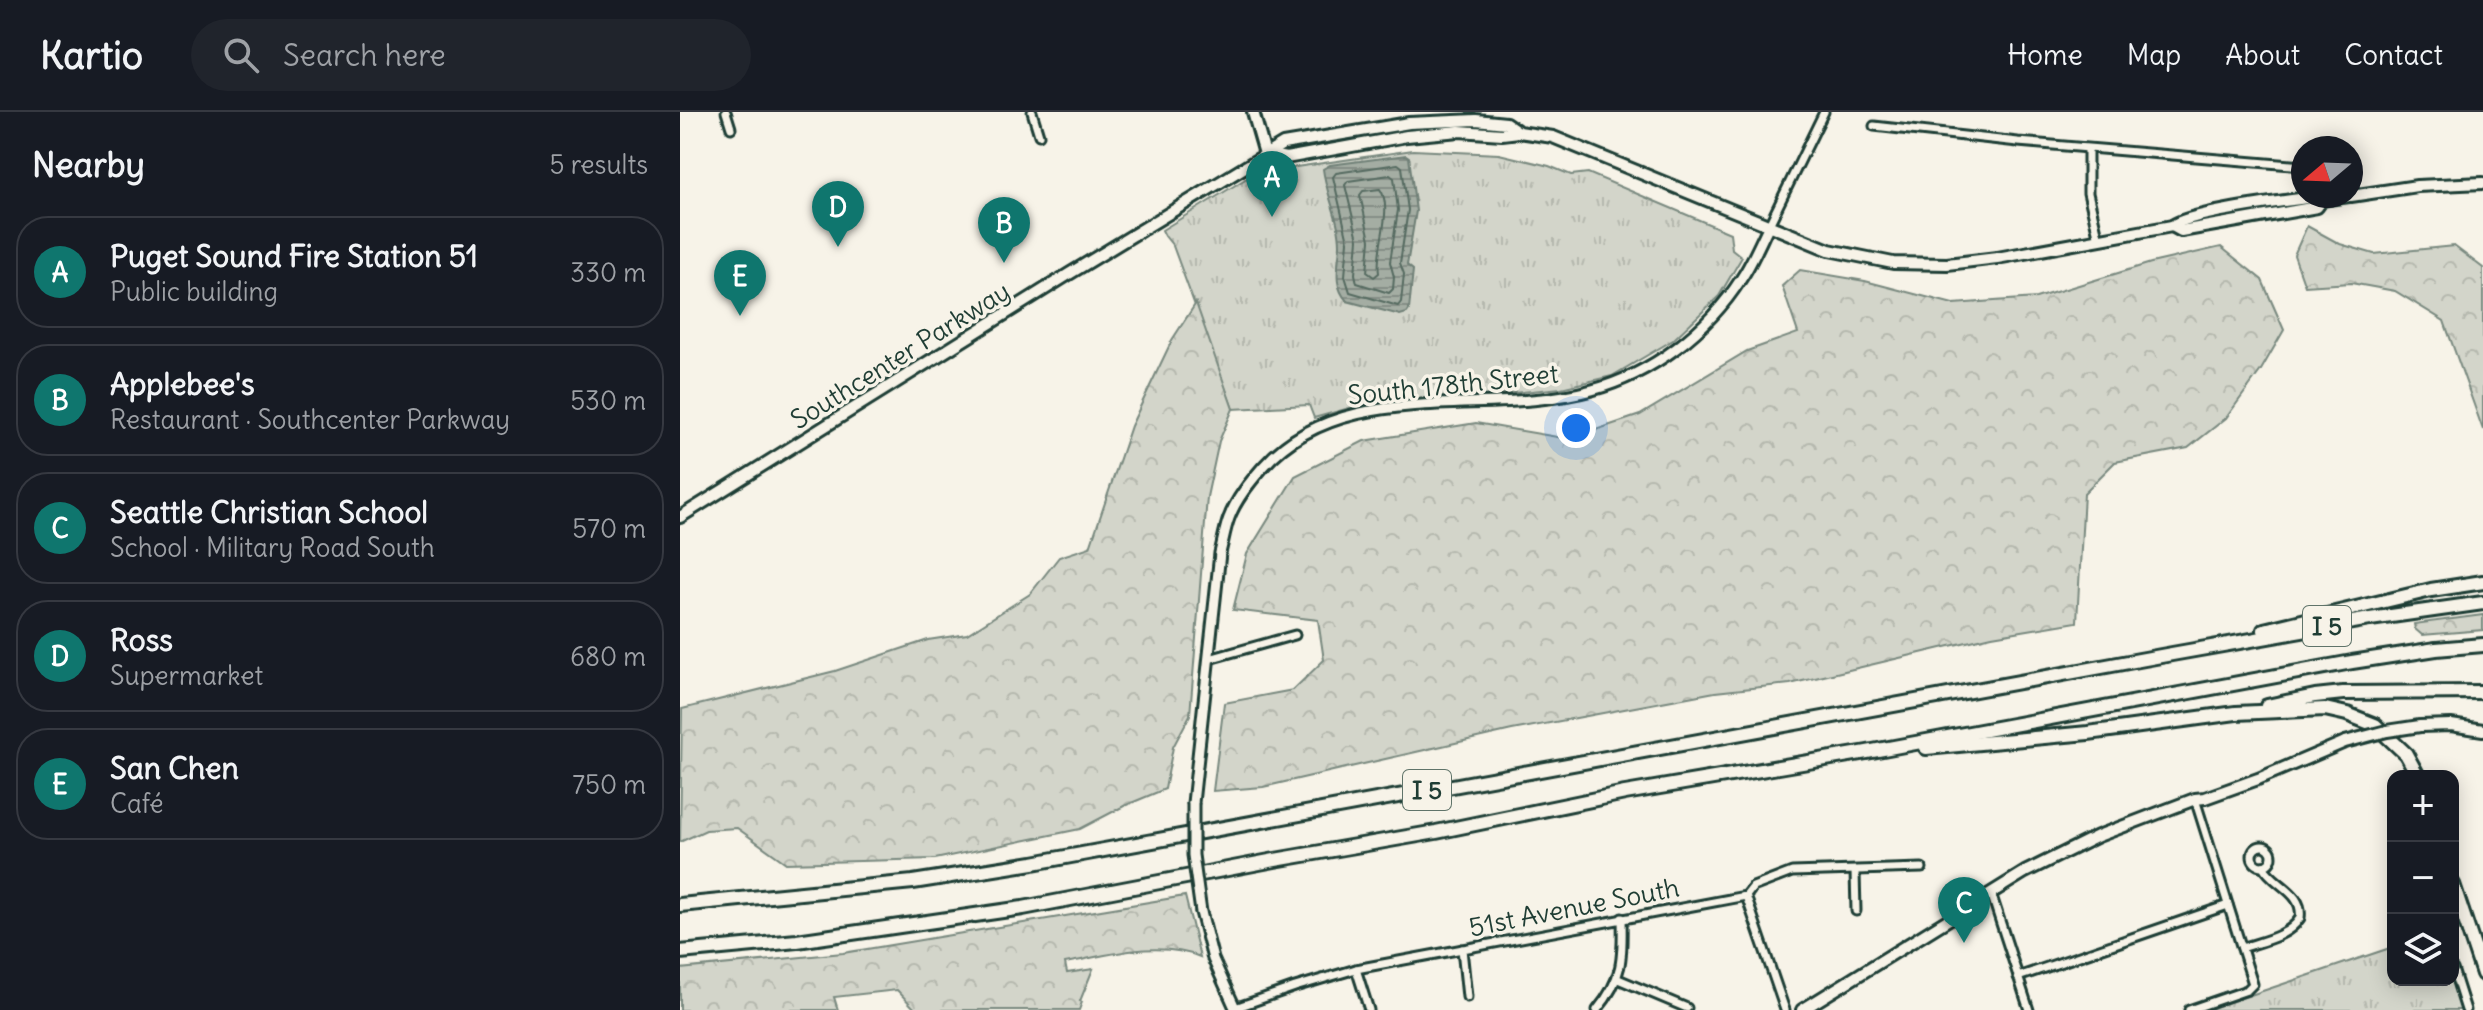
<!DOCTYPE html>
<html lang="en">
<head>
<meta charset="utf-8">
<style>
  body { margin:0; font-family:Delius,sans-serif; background:#20242c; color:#f1f3f6 }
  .controls { position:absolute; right:24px; bottom:24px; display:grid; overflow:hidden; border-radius:16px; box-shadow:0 4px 20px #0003 }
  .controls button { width:72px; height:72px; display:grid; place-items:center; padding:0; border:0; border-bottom:2px solid #363941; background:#171b24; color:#f1f3f6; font:40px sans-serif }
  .compass { position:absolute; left:1611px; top:24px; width:72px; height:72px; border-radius:50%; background:#171b24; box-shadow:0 4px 20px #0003; rotate:251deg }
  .you { position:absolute; left:896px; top:316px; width:28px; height:28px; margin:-20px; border:6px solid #fff; border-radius:50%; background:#1a73e8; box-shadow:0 0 0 12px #1a73e833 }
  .badge { display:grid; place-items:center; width:52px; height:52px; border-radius:50%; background:#0f766e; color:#fff; font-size:26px; font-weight:700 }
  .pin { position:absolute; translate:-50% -66px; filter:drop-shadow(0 2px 4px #0008) }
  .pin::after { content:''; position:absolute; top:42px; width:28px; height:24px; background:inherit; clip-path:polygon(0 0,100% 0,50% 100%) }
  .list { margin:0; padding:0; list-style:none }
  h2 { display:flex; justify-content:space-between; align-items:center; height:104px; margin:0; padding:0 32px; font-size:34px }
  h2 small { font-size:26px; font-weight:400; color:#9ea1a6 }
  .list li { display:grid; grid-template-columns:52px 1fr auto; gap:24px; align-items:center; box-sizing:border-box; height:112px; margin:0 16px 16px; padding:0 16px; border:2px solid #363941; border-radius:32px }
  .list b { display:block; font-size:30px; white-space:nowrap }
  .list p { margin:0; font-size:26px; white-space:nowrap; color:#9ea1a6 }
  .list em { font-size:26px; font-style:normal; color:#9ea1a6 }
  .icon { flex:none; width:44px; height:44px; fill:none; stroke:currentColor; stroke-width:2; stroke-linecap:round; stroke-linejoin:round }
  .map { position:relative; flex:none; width:1803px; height:898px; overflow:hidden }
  header { display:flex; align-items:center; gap:48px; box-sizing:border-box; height:112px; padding:0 40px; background:#171b24; border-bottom:2px solid #363941 }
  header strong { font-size:38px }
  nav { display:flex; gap:44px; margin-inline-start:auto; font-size:28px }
  .search { width:560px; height:72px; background:#20242c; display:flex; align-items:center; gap:20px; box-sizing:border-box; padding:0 28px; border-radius:44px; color:#9ea1a6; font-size:30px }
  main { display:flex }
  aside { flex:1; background:#171b24 }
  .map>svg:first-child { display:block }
</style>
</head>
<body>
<header>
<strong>Kartio</strong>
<div class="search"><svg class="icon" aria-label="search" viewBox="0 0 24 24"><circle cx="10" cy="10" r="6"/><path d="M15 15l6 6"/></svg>Search here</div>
<nav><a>Home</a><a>Map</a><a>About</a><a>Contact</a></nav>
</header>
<main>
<aside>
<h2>Nearby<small>5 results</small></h2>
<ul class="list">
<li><span class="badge">A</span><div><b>Puget Sound Fire Station 51</b><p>Public building</p></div><em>330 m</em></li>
<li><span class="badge">B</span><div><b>Applebee's</b><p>Restaurant · Southcenter Parkway</p></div><em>530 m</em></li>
<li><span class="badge">C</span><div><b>Seattle Christian School</b><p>School · Military Road South</p></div><em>570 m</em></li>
<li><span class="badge">D</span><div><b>Ross</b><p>Supermarket</p></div><em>680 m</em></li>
<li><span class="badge">E</span><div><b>San Chen</b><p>Café</p></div><em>750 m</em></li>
</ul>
</aside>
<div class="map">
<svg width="1803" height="898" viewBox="0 0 1803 898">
  <defs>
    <pattern id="grass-tufts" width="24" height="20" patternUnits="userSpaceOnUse" patternTransform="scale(2)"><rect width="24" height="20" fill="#d3d5ca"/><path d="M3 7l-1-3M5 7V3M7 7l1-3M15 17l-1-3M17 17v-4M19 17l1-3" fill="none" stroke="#b5b8ae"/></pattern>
    <pattern id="forest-crowns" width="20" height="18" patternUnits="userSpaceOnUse" patternTransform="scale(2)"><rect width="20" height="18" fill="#d3d5ca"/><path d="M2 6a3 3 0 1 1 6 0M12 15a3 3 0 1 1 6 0" fill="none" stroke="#b5b8ae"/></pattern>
    <pattern id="water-rules" width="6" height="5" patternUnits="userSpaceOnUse" patternTransform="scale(2)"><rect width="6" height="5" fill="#a4ada3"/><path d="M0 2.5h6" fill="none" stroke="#858e86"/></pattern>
  </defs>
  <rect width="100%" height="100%" fill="#f7f3e8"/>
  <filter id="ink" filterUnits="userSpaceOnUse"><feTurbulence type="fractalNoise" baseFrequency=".0125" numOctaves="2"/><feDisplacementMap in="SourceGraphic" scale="16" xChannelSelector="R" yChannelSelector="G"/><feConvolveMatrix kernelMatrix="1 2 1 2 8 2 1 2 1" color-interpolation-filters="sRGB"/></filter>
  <g filter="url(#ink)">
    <!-- grass -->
    <g fill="url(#grass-tufts)" stroke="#79897f" stroke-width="2">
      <polygon points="733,38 819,42 869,54 891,63 908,61 1050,121 1052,137 1062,145 1039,184 993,228 932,264 881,276 783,286 691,290 634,306 629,293 553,297 493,134 485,124 482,118 567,66 581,69 616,55"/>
      <polygon points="1713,835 1713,868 1772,868 1781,898 1526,898"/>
    </g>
    <!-- forest -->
    <g fill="url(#forest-crowns)" stroke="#79897f" stroke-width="2">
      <polygon points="1627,114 1660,132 1694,142 1774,134 1803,156 1803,318 1764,209 1715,179 1671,171 1625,174 1614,143"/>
      <polygon points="1541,135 1582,168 1604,218 1581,258 1546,306 1508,336 1435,350 1404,381 1397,510 1312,524 1110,572 1035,580 832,618 583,675 533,679 544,591 613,578 644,548 638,508 553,498 567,442 615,364 684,329 796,311 889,327 960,303 1067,239 1118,221 1102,174 1120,158 1185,169 1273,192 1356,186 1471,151"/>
      <polygon points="516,191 553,297 539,329 527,385 510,603 493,635 485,677 444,694 400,717 255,747 106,751 57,716 26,718 0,730 2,597 155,559 248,528 287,522 350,482 379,445 410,435 451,314 492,228"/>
      <polygon points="1803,503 1803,518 1742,523 1735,517 1734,512"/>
      <path d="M505 784 520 845C478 828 429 843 385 851L387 861 413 857 400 889 402 890 399 898H236L217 878 154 885 158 898H0V857L163 841Z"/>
    </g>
    <!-- water -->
    <path fill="url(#water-rules)" stroke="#6f8077" stroke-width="2" d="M726 43 729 45 736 99 727 153 733 158 729 198 727 201 720 203 667 189C652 173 659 153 660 133 660 108 646 82 643 57L650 53Z"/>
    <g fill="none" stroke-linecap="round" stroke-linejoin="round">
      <!-- shore -->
      <g stroke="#546a60" stroke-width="2">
        <polygon points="718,52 722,55 728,98 720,151 724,162 721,190 718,194 670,180 665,164 668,129 653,65 656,61"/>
        <polygon points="710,63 714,66 718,98 710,150 714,165 713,177 709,181 677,171 675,162 678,127 665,73 668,69"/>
        <path d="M700 77C714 97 695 137 699 161L694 165 687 160 690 128 680 83 683 79Z"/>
      </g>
      <!-- minor casing -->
      <g stroke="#1f3d34" stroke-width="13">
        <g id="minor">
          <polyline points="46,0 51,16"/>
          <polyline points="352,0 359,23"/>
          <polyline points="1194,14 1338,30 1623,54"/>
          <polyline points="1408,37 1408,81 1419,128"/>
          <polyline points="1089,113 1144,0"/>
          <polyline points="529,547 615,523"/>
          <circle cx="1582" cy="744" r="10"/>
          <polyline points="1175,760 1176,799"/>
          <polyline points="1311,781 1349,898"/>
          <polyline points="1066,784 1105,898"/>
          <path d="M1562 836C1582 829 1608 825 1620 806 1624 780 1593 773 1583 754"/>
          <polyline points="782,837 787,885"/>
          <polyline points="676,857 689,898"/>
          <polyline points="1773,857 1786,898"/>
          <polyline points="1338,865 1548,793"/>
          <polyline points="938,867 1007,896"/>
          <polyline points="555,896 615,875 676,857 1066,784 1073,775 1112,760 1242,756"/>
          <path d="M917 898C943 867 943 845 942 806"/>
          <polyline points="1509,898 1567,878 1573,872 1515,687"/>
        </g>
      </g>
      <!-- tertiary casing -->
      <g stroke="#1f3d34" stroke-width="15">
        <g id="tertiary">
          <path d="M513 691 540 441C543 430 545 416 549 406 556 387 570 370 583 355 663 264 807 307 912 278 972 262 1028 219 1061 167 1072 151 1080 131 1089 113"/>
          <polyline points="521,800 533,847 556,898"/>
        </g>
      </g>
      <!-- secondary casing -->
      <g stroke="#1f3d34" stroke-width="16">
        <g id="secondary">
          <polyline points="573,0 585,42"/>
          <path d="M585 42 606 46 727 24 779 19 822 22 839 20 873 25 1149 138 1213 151 1267 152 1317 146 1492 114C1510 100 1606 89 1634 85L1642 88"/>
          <polyline points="1671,84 1737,74 1803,71"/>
          <polyline points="1492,114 1501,119 1637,95 1642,88 1669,84"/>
          <polyline points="0,405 389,162 603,32 729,11 796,8 826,11 839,20"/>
          <polyline points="1740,614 1771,613 1803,618"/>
          <polyline points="1122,898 1345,760 1418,724 1515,687 1525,686 1578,667 1665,630"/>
        </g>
      </g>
      <!-- motorway casing -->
      <g stroke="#1f3d34" stroke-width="18">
        <g id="motorway">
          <polyline points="1584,518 1751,478 1803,470"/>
          <polyline points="1587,594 1635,584 1663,581 1803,580"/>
          <polyline points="1246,636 1408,621 1556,601 1645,597 1667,602 1695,613 1726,642 1738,664"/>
          <polyline points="1773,772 1803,862"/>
          <polyline points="0,793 233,770 353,751 1492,542 1690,507 1803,491"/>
          <polyline points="0,840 117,829 343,796 595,748 756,720 945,681 1187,640 1672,550 1756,537 1803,533"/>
        </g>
      </g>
      <!-- minor -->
      <use href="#minor" stroke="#f7f3e8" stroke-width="7"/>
      <!-- tertiary -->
      <use href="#tertiary" stroke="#f7f3e8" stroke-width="9"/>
      <!-- secondary -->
      <use href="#secondary" stroke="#f7f3e8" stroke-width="10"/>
      <!-- motorway -->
      <use href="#motorway" stroke="#f7f3e8" stroke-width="12"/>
      <!-- tertiary-bridge casing -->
      <g stroke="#1f3d34" stroke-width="15" stroke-linecap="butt">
        <polyline id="tertiary-bridge" points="513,691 513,743 521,800"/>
      </g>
      <!-- secondary-bridge casing -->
      <g stroke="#1f3d34" stroke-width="16" stroke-linecap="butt">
        <polyline id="secondary-bridge" points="1665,630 1707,619 1740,614"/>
      </g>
      <!-- tertiary-bridge -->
      <use href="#tertiary-bridge" stroke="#f7f3e8" stroke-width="9"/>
      <!-- secondary-bridge -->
      <use href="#secondary-bridge" stroke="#f7f3e8" stroke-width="10"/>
    </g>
  </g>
  <g text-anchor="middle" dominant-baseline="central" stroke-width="7" stroke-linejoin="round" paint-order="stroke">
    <!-- shield labels -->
    <g fill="#f7f3e8" stroke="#60746a" stroke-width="2">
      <rect x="1623" y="494" width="48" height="40" rx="6"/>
      <rect x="723" y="658" width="48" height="40" rx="6"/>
    </g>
    <g font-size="24" font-weight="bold" fill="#1f3d34">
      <text x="1647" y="514">I 5</text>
      <text x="747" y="678">I 5</text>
    </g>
    <!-- street labels -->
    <g font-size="26" fill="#1f3d34" stroke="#f7f3e8">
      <text transform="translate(220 243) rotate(-32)">Southcenter Parkway</text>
      <text transform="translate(773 272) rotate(-6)">South 178th Street</text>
      <text transform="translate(894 795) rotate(-11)">51st Avenue South</text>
    </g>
  </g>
</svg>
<div class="controls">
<button>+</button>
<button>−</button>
<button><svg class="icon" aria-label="layers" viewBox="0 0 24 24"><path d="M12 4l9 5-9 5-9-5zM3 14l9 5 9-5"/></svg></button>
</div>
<svg class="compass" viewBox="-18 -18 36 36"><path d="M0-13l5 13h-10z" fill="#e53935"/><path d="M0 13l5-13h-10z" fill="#9ea1a6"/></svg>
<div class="you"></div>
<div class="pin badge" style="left:592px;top:105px">A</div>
<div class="pin badge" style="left:324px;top:151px">B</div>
<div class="pin badge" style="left:1284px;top:831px">C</div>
<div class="pin badge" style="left:158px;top:135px">D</div>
<div class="pin badge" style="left:60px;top:204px">E</div>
</div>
</main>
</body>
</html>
